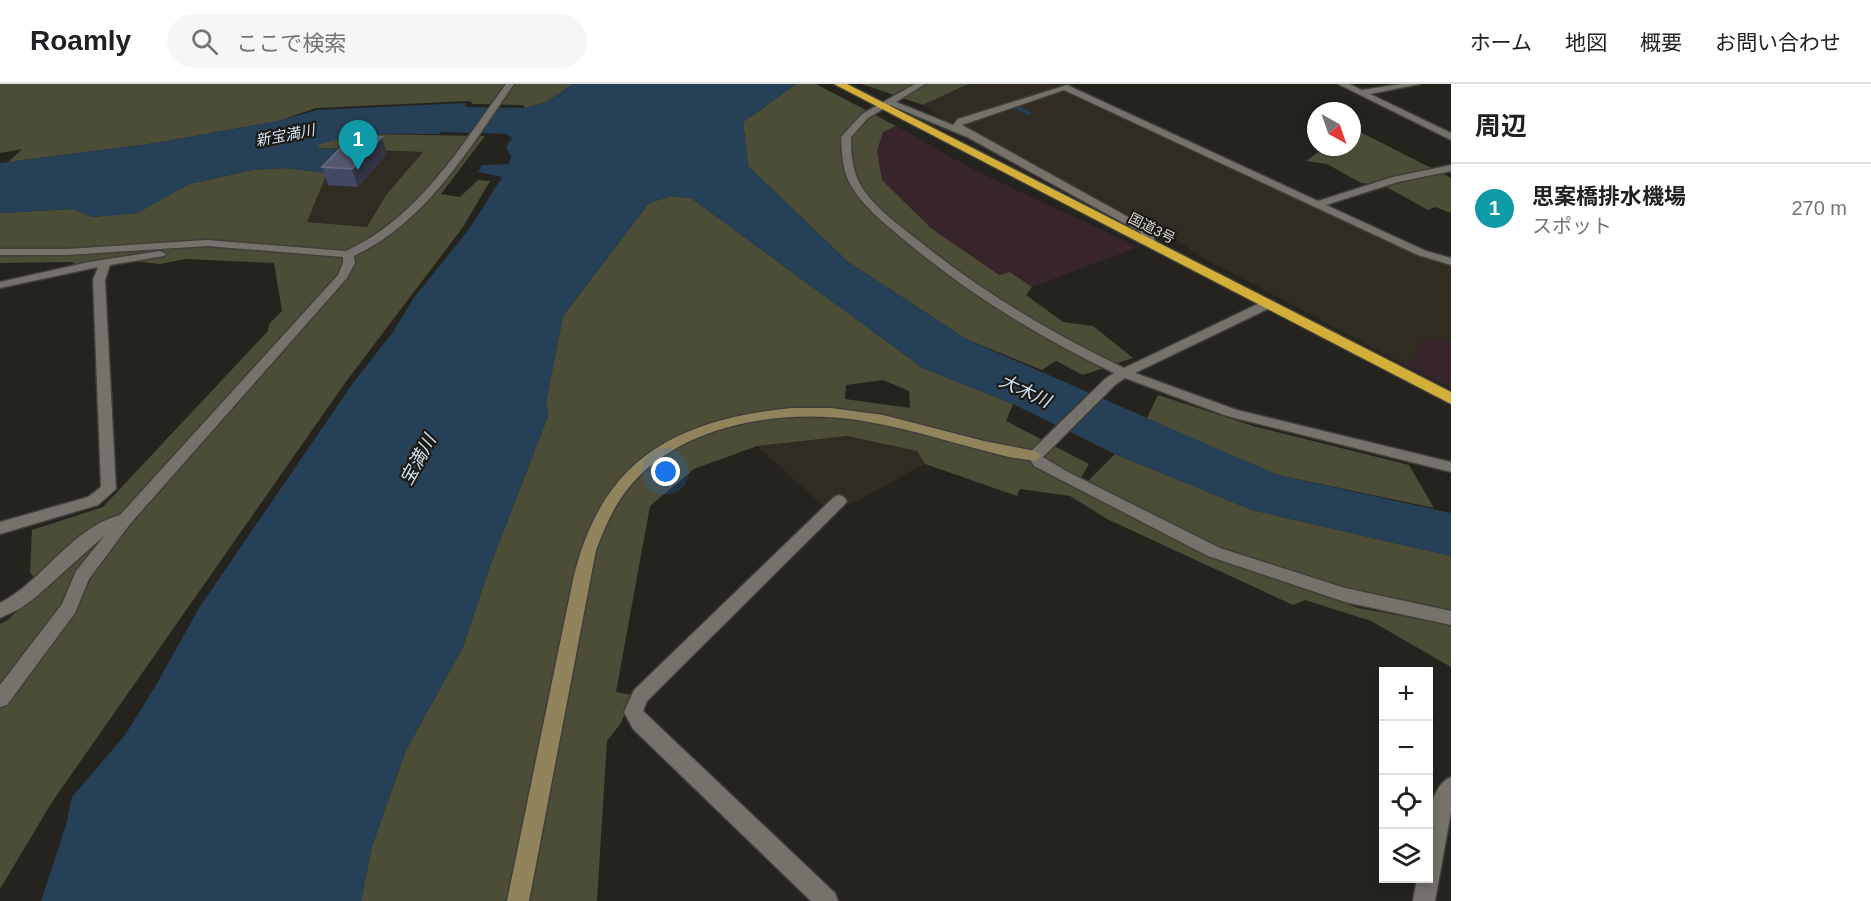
<!DOCTYPE html>
<html lang="ja">
<head>
<meta charset="utf-8">
<style>
  body { margin:0; font-family:Helvetica,"Noto Sans JP",sans-serif; background:#f6f6f6; color:#202124 }
  .controls { position:absolute; right:18px; bottom:18px; display:grid; overflow:hidden; border-radius:0px; box-shadow:0 3px 9px #0003 }
  .controls button { width:54px; height:54px; display:grid; place-items:center; padding:0; border:0; border-bottom:2px solid #e0e0e0; background:#fff; color:#202124; font:30px sans-serif }
  .compass { position:absolute; left:1307px; top:18px; width:54px; height:54px; border-radius:50%; background:#fff; box-shadow:0 3px 9px #0003; rotate:140deg }
  .you { position:absolute; left:666px; top:388px; width:21px; height:21px; margin:-15px; border:4px solid #fff; border-radius:50%; background:#1a73e8; box-shadow:0 0 0 9px #1a73e833 }
  .badge { display:grid; place-items:center; width:39px; height:39px; border-radius:50%; background:#d93025; color:#fff; font-size:20px; font-weight:700 }
  .pin { position:absolute; translate:-50% -50px; filter:drop-shadow(0 2px 3px #0008) }
  .pin::after { content:''; position:absolute; top:32px; width:21px; height:18px; background:inherit; clip-path:polygon(0 0,100% 0,50% 100%) }
  .list { margin:0; padding:0; list-style:none }
  h2 { display:flex; justify-content:space-between; align-items:center; height:78px; margin:0; padding:0 24px; font-size:26px }
  h2 small { font-size:20px; font-weight:400; color:#757577 }
  .list li { display:grid; grid-template-columns:39px 1fr auto; gap:18px; align-items:center; box-sizing:border-box; height:90px; padding:0 24px; border-top:2px solid #e0e0e0 }
  .list b { display:block; font-size:22px; white-space:nowrap }
  .list p { margin:0; font-size:20px; white-space:nowrap; color:#757577 }
  .list em { font-size:20px; font-style:normal; color:#757577 }
  .icon { flex:none; width:33px; height:33px; fill:none; stroke:currentColor; stroke-width:2; stroke-linecap:round; stroke-linejoin:round }
  .map { position:relative; flex:none; width:1451px; height:817px; overflow:hidden }
  header { display:flex; align-items:center; gap:36px; box-sizing:border-box; height:84px; padding:0 30px; background:#fff; border-bottom:2px solid #e0e0e0 }
  header strong { font-size:28px }
  nav { display:flex; gap:33px; margin-inline-start:auto; font-size:21px }
  .search { width:420px; height:54px; background:#f6f6f6; display:flex; align-items:center; gap:15px; box-sizing:border-box; padding:0 21px; border-radius:33px; color:#757577; font-size:22px }
  main { display:flex }
  aside { flex:1; background:#fff }
  .map>svg:first-child { display:block }
</style>
</head>
<body>
<header>
<strong>Roamly</strong>
<div class="search"><svg class="icon" aria-label="search" viewBox="0 0 24 24"><circle cx="10" cy="10" r="6"/><path d="M15 15l6 6"/></svg>ここで検索</div>
<nav><a>ホーム</a><a>地図</a><a>概要</a><a>お問い合わせ</a></nav>
</header>
<main>
<div class="map">
<svg width="1451" height="817" viewBox="0 0 1451 817">
  <rect width="100%" height="100%" fill="#25231e"/>
  <!-- commercial -->
  <g fill="#37252b">
    <polygon points="896,42 974,86 1138,163 1032,203 1010,188 999,192 932,145 882,96 877,67 883,48"/>
    <polygon points="1434,252 1447,258 1451,256 1451,304 1405,281 1424,267 1416,262"/>
  </g>
  <!-- built -->
  <g fill="#302c22">
    <polygon points="968,0 1078,0 1069,2 1451,180 1451,256 1447,258 1434,252 1417,262 1425,267 1405,281 1198,171 1152,140 1138,139 952,42 923,21"/>
    <polygon points="348,66 423,68 386,111 367,143 306,138 327,89"/>
    <polygon points="847,352 917,367 925,380 849,421 821,420 757,362"/>
  </g>
  <!-- green -->
  <g fill="#4b4d37" fill-rule="evenodd">
    <polygon points="0,0 573,0 547,18 525,24 523,21 473,20 470,17 316,24 278,37 156,59 8,78 22,65 0,69"/>
    <polygon points="796,0 816,0 896,42 883,48 877,67 882,96 932,145 999,191 1010,188 1032,203 1026,211 1063,238 1093,242 1133,274 1083,291 1056,277 1042,286 966,255 847,177 748,82 743,38"/>
    <polygon points="862,0 968,0 923,21"/>
    <polygon points="1352,48 1360,48 1451,94 1451,129 1435,123 1428,126 1383,101 1361,99 1327,80 1306,77 1325,63 1352,63"/>
    <polygon points="366,50 485,52 441,110 460,113 478,96 490,97 463,143 345,299 52,718 0,805 0,540 8,536 42,500 30,489 32,446 103,423 268,247 269,240 282,227 274,179 186,175 160,180 114,175 77,181 71,178 0,179 0,129 73,125 92,133 137,129 189,100 252,86 284,84 327,89 307,138 367,143 386,111 423,68 319,64 317,61 332,55"/>
    <path d="M671 112 691 114 923 284 1013 320 1006 337 1089 380 1075 404 1205 468 1358 524 1451 541V583L1371 537 1305 516 1293 521 1107 435 1070 412 1020 405 1017 412 925 380 917 367 847 352 757 362 694 385 650 422 616 608 632 611 621 639 607 657 597 817H361L372 762 406 666 463 563 490 482 548 332 546 317 563 232 649 119ZM883 296 909 307 910 324 845 315 846 301Z"/>
    <polygon points="1158,311 1253,342 1409,381 1434,424 1278,391 1146,336"/>
    <polygon points="1115,370 1252,426 1451,472 1451,526 1341,506 1209,464 1086,399"/>
  </g>
  <!-- water -->
  <path fill="#264057" d="M573 0H796L743 38 748 82 847 177 966 255 1278 391 1451 429V472L1252 426 1115 370 1013 320 923 284 691 114 671 112 649 119 563 232 546 317 548 332 490 482 463 563 406 666 372 762 361 817H41L66 741 72 713 125 651 155 603 199 524 353 299 393 248 413 215 470 144 502 93 478 88 482 81 509 80 511 73 506 63 512 54 507 50 442 48 438 50C398 50 356 47 318 61V64L348 66 327 89 284 84 252 86 189 100 138 129 92 133 73 125 0 129V79L156 59 278 37 317 26 465 19 466 23 525 24 547 18Z"/>
  <g fill="none" stroke-linecap="round" stroke-linejoin="round">
    <!-- stream -->
    <polyline stroke="#264057" stroke-width="4" points="1013,22 1029,29"/>
    <!-- street casing -->
    <g stroke="#3f3e39" stroke-width="3">
      <g id="street">
        <path d="M506 0H514C470 63 427 138 354 172L355 179 347 194 130 440 89 495 75 529 7 621 0 623V601L62 520 76 487 105 451 37 512 21 524 0 534V519C44 496 71 444 120 431L338 191 343 179V173L207 162 67 171H0V165H67L207 156 346 167C418 134 461 62 506 0Z"/>
        <path d="M915 0H925L896 18 953 41 958 35 1067 1 1318 117 1393 93 1451 81V87L1398 98 1326 121 1426 167 1451 174V181L1418 171 1064 6 962 41 1148 144 1157 160 1156 162H1148L1140 148 967 53 890 21 868 34 851 53C851 69 852 84 859 98 871 121 895 138 914 153 979 206 1049 248 1124 284L1264 217H1272V223L1135 289 1237 326 1451 378V388L1227 332 1125 294 1115 301 1043 373 1066 387 1220 464 1345 504 1451 527V541L1345 518 1208 472 1034 382 1028 372 1030 368 1105 295 1114 289C1041 254 972 212 909 160 888 142 862 123 849 98 842 84 842 68 841 53L862 30Z"/>
        <polygon points="1338,0 1349,0 1362,6 1401,0 1420,0 1370,10 1451,49 1451,56"/>
        <polygon points="160,167 166,170 164,172 110,181 105,196 116,405 98,421 0,450 0,438 88,413 101,403 93,196 98,183 0,204 0,198 89,178"/>
        <polygon points="839,411 844,413 847,417 844,421 647,617 643,627 835,809 838,817 811,817 633,645 624,628 634,606 834,413"/>
        <path d="M1451 693V728L1435 817H1413L1417 794H1428C1428 768 1422 705 1451 693Z"/>
      </g>
    </g>
    <!-- secondary casing -->
    <g stroke="#3f3e39" stroke-width="3">
      <path id="secondary" d="M792 324H831L883 331 984 357 1035 367 1042 372 1035 377 1009 373C959 361 909 344 858 336 781 325 683 339 630 402 614 421 605 443 596 466L529 817H507L573 496C601 375 675 336 792 324Z"/>
    </g>
    <!-- highway casing -->
    <g stroke="#3f3e39" stroke-width="3">
      <polygon id="highway" points="834,0 847,0 1451,308 1451,320"/>
    </g>
    <!-- street -->
    <use href="#street" fill="#75726c" fill-rule="evenodd"/>
    <!-- secondary -->
    <use href="#secondary" fill="#91845d" fill-rule="evenodd"/>
    <!-- highway -->
    <use href="#highway" fill="#d3af39" fill-rule="evenodd"/>
  </g>
  <!-- wall -->
  <polygon fill="#454864" points="387,70 358,103 328,101 322,83"/>
  <!-- shaded-wall -->
  <polygon fill="#323343" points="382,53 387,70 358,103 352,85"/>
  <!-- building -->
  <polygon fill="#555870" stroke="#6a6c80" stroke-width="1.5" points="353,51 382,53 352,85 322,83"/>
  <g text-anchor="middle" dominant-baseline="central" stroke-width="4.5" stroke-linejoin="round" paint-order="stroke">
    <!-- far-street labels -->
    <g font-size="14" fill="#dad9d6" stroke="#1c1a15">
      <text transform="translate(1152 144) rotate(27)">国道3号</text>
    </g>
    <!-- far-water labels -->
    <g font-size="15" font-style="italic" fill="#d3e5f8" stroke="#1c1a15">
      <text transform="translate(285 51) rotate(-11)">新宝満川</text>
    </g>
    <!-- water labels -->
    <g font-size="18" font-style="italic" fill="#d3e5f8" stroke="#1c1a15">
      <text transform="translate(1025 307) rotate(25)">大木川</text>
      <text transform="translate(418 376) rotate(-61)">宝満川</text>
    </g>
  </g>
</svg>
<div class="controls">
<button>+</button>
<button>−</button>
<button><svg class="icon" aria-label="locate" viewBox="0 0 24 24"><circle cx="12" cy="12" r="6"/><path d="M12 2v4M12 18v4M2 12h4M18 12h4"/></svg></button>
<button><svg class="icon" aria-label="layers" viewBox="0 0 24 24"><path d="M12 4l9 5-9 5-9-5zM3 14l9 5 9-5"/></svg></button>
</div>
<svg class="compass" viewBox="-18 -18 36 36"><path d="M0-13l5 13h-10z" fill="#e53935"/><path d="M0 13l5-13h-10z" fill="#757577"/></svg>
<div class="you"></div>
<div class="pin badge" style="left:358px;top:86px;background:#0f9aa8">1</div>
</div>
<aside>
<h2>周辺<small></small></h2>
<ul class="list">
<li><span class="badge" style="background:#0f9aa8">1</span><div><b>思案橋排水機場</b><p>スポット</p></div><em>270 m</em></li>
</ul>
</aside>
</main>
</body>
</html>
